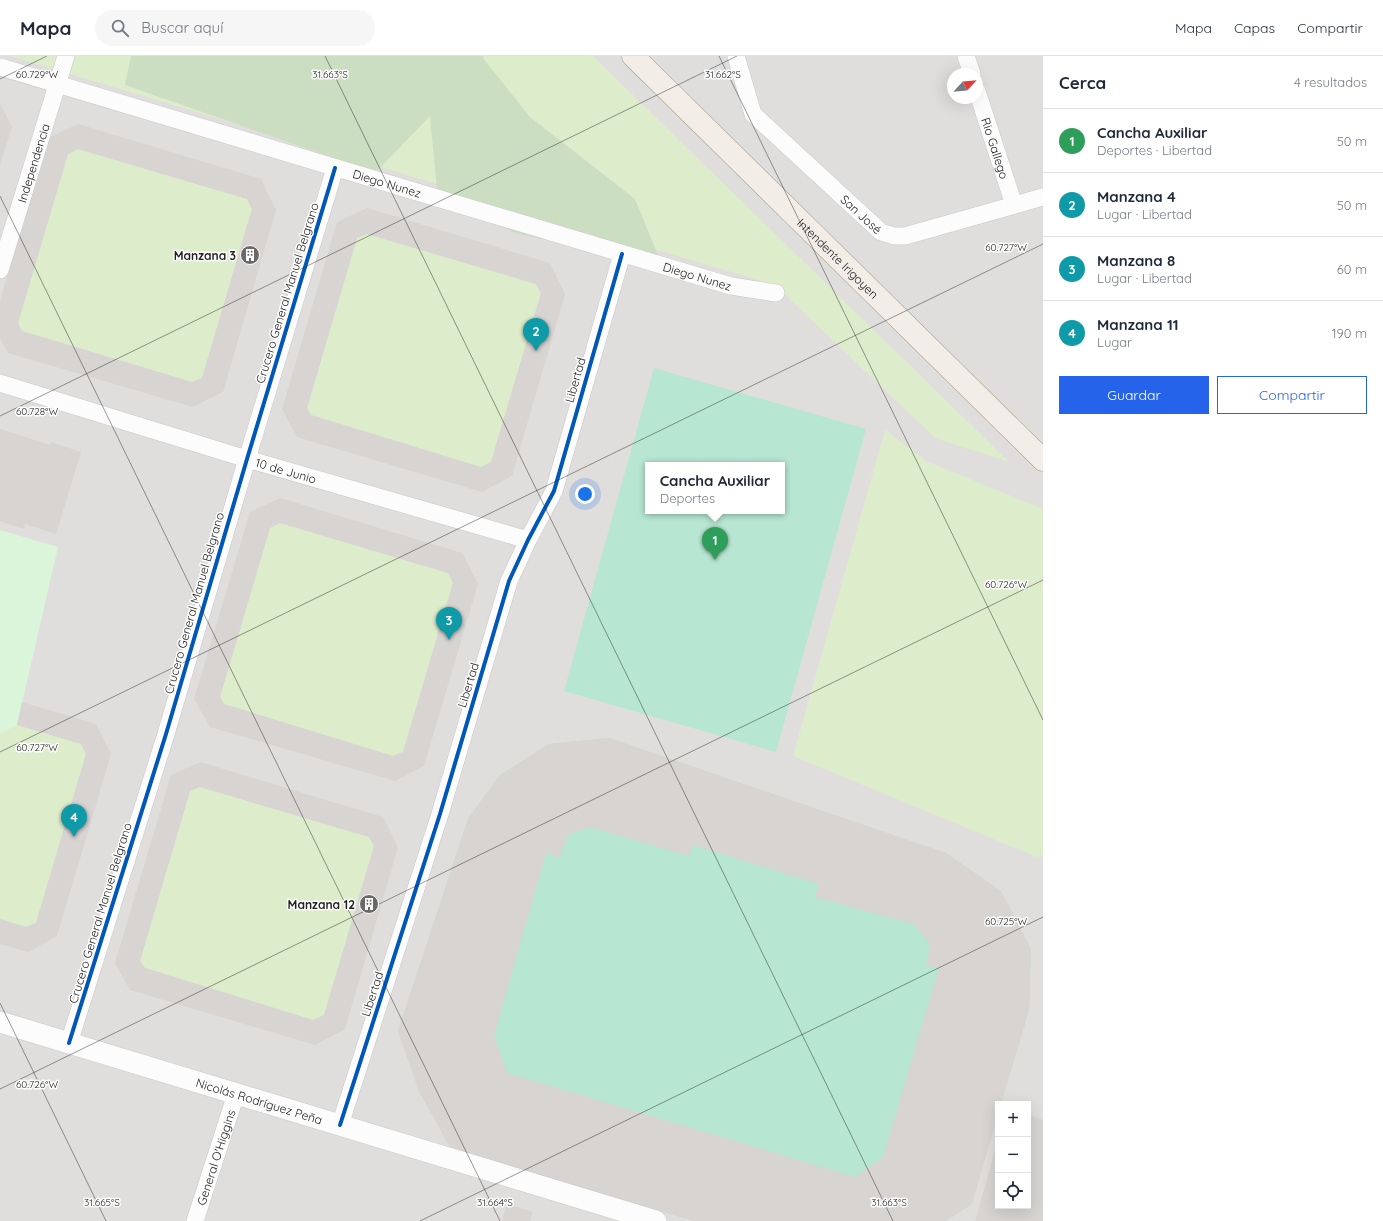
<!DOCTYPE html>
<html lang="es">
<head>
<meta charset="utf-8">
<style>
  body { margin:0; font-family:Quicksand,sans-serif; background:#f6f6f7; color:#1f2937 }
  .controls { position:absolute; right:12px; bottom:12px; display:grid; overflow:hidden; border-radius:0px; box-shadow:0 4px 16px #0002 }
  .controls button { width:36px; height:36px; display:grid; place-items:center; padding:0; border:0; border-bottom:1px solid #e0e1e3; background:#fff; color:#1f2937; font:20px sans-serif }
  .compass { position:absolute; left:947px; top:12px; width:36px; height:36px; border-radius:50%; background:#fff; box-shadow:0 4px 16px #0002; rotate:64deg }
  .you { position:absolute; left:585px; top:438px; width:14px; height:14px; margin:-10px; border:3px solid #fff; border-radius:50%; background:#1a73e8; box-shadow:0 0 0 6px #1a73e833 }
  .badge { display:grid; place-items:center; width:26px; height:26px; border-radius:50%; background:#2563eb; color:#fff; font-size:13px; font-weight:700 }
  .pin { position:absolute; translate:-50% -33px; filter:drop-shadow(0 1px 2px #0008) }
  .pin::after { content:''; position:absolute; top:21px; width:14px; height:12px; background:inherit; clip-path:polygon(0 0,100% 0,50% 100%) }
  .popup { position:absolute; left:645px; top:406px; width:140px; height:52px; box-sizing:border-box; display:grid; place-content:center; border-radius:0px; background:#fff; filter:drop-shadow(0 1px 3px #0005); font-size:13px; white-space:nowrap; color:#747a83 }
  .popup b { font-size:15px; color:#1f2937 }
  .popup::after { content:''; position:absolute; left:50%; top:100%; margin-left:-8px; border:8px solid transparent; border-top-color:#fff }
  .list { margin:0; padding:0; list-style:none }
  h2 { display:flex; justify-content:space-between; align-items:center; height:52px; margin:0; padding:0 16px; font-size:17px }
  h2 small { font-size:13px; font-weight:400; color:#747a83 }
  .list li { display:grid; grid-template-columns:26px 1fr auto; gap:12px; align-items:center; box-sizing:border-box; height:64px; padding:0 16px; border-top:1px solid #e0e1e3 }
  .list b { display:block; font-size:15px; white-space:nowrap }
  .list p { margin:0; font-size:13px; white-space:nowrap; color:#747a83 }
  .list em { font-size:13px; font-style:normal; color:#747a83 }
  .actions { display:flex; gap:8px; padding:12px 16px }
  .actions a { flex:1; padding:9px 0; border:1px solid #2563eb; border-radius:0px; text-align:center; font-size:14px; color:#2563eb }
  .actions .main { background:#2563eb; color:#fff }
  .icon { flex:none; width:22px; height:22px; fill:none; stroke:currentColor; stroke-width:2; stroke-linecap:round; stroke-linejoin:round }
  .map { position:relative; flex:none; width:1043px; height:1165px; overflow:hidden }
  header { display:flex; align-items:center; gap:24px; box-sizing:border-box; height:56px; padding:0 20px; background:#fff; border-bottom:1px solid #e0e1e3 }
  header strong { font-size:19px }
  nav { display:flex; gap:22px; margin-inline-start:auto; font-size:14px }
  .search { width:280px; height:36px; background:#f6f6f7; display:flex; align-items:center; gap:10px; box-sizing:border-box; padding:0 14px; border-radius:22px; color:#747a83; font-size:15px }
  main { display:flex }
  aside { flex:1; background:#fff }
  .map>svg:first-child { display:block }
</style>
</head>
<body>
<header>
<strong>Mapa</strong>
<div class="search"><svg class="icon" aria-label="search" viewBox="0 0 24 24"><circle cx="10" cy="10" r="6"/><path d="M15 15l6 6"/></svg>Buscar aquí</div>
<nav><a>Mapa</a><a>Capas</a><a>Compartir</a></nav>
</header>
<main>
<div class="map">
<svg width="1043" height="1165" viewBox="0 0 1043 1165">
  <rect width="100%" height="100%" fill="#f0eeeb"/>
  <!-- residential -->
  <path fill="#dfdedc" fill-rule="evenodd" d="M0 0H1043V1165H0ZM953 18H977V42H953ZM648 409H782V455H648ZM998 1048H1028V1150H998Z"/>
  <!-- grass -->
  <g fill="#ddeccb">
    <polygon points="10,0 593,0 1009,406 935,382 775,229"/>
    <polygon points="78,93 247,143 252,153 202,322 192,326 22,275 18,267 68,98"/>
    <polygon points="367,178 536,228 541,237 491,406 481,411 311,359 307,352 357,182"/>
    <polygon points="885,374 926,405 1043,453 1043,800 1037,801 793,700"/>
    <polygon points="280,467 448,517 453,527 403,696 393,700 224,648 220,641 270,472"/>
    <polygon points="17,669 81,688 86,698 36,867 26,871 0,863 0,678"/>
    <polygon points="200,731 369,781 374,790 324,959 313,964 145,912 140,905 190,735"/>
  </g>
  <!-- forest -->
  <polygon fill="#cbdec1" points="131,0 484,0 483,2 530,61 635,143 662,209 514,177 437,133 430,60 377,115 380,118 125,29"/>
  <!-- park -->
  <polygon fill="#daf5da" points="0,474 58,491 17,669 0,678"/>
  <!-- pitch -->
  <g fill="#b7e6d2" fill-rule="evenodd">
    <path d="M654 312 866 373 776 696 564 635ZM648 409H782V455H648Z"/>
    <polygon points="609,682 946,797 1001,835 1031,893 1029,954 1001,1048 998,1048 972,1148 946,1165 694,1165 451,1093 419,1035 398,975 468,763 500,719 549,688"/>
  </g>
  <!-- building -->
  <g fill="#d7d4d2" fill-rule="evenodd">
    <polygon points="0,48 12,71 0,109"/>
    <path d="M78 68 261 123 276 154 223 336 193 351 8 297 0 282V245L48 82ZM78 93 247 143 252 153 202 322 192 326 22 275 18 267 68 98Z"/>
    <path d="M367 152 550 207 565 238 512 420 482 436 297 381 282 353 337 166ZM367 178 536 228 541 237 491 406 481 411 311 359 307 352 357 182Z"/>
    <polygon points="0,373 50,389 51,386 81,396 56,478 25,468 24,473 0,465"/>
    <path d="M280 442 462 497 478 528 424 710 395 725 210 671 194 643 250 456ZM280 467 448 517 453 527 403 696 393 700 224 648 220 641 270 472Z"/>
    <polygon points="22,646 96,668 111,698 57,880 28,896 0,888 0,863 26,871 36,867 86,698 81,688 17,669"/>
    <path d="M609 682 946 797 1001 835 1031 893 1029 954 1001 1048H998V1059L972 1148 946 1165H694L451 1093 419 1035 398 975 468 763 500 719 549 688ZM589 771 689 800 693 789 819 828 815 841 913 868 930 888 926 909 939 912 883 1101 855 1121 507 1017 494 980 546 797 559 802 568 779Z"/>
    <path d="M200 706 383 761 398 791 345 973 315 989 130 934 115 907 171 719ZM200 731 369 781 374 790 324 959 313 964 145 912 140 905 190 735Z"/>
    <polygon points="1028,1059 1043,1064 1043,1165 975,1165 998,1084 998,1150 1028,1150"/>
    <polygon points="507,1148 533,1156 530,1165 502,1165"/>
  </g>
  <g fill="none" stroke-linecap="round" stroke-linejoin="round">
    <!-- minor casing -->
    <g stroke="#c9c8c7" stroke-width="18">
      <g id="minor">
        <path id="s1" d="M736 0 753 58 881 176 894 180H905L1043 141"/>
        <polyline points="966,0 972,18"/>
        <path id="s2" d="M0 11 731 230 776 237"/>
        <path id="s3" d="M977 35 1014 149"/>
        <path id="s4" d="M0 214 66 0"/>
        <path id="s5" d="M0 327 247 403 528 484"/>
        <polyline points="69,987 166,678 247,403 335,112"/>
        <polyline points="340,1069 440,758 509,525 528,484 554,435 622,198"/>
        <path id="s6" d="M195 1165 236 1038"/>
      </g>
    </g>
    <!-- tertiary casing -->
    <g stroke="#c9c8c7" stroke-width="22">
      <g id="tertiary">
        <path id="s7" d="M0 966 656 1165"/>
      </g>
    </g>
    <!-- primary casing -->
    <g stroke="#a79c86" stroke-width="23">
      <g id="primary">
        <path id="s8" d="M633 0 1043 404"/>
      </g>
    </g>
    <!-- minor -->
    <use href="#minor" stroke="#fdfcfc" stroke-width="17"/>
    <!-- tertiary -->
    <use href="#tertiary" stroke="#fdfcfc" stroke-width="21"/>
    <!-- primary -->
    <use href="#primary" stroke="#f3ede7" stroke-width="22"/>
    <!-- cycleway casing -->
    <g stroke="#fff" stroke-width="6">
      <g id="cycleway">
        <polyline points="69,987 166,678 247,403 335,112"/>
        <polyline points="340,1069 440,758 509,525 528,484 554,435 622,198"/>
      </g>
    </g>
    <!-- cycleway -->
    <use href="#cycleway" stroke="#0057b8" stroke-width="4"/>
  </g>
  <!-- ticks -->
  <path fill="none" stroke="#222" stroke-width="1" stroke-opacity="0.45" d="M325 0 893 1165M719 0 1043 664M0 23 47 0M0 140 500 1165M0 360 737 0M0 696 1043 188M0 947 106 1165M0 1033 1043 524M420 1165 1043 861"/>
  <!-- icons -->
  <defs>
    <g id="building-disc" transform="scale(1)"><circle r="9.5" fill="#6a6968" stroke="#fff"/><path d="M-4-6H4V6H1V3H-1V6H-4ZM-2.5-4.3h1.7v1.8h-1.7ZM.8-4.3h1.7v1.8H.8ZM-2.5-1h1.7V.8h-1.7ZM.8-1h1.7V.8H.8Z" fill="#fff"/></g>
  </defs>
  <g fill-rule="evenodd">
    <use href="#building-disc" x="250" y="199"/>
    <use href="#building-disc" x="369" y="848"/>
  </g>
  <g text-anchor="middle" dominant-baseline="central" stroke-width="3" stroke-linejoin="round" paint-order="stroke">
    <!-- street labels -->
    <g font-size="12" fill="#222" stroke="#fff">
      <text stroke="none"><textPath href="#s3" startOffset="60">Rio Gallego</textPath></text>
      <text stroke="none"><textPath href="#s4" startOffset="112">Independencia</textPath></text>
      <text stroke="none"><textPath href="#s2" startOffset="404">Diego Nunez</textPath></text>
      <text stroke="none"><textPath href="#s1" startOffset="208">San José</textPath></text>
      <text stroke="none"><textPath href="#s8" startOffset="288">Intendente Irigoyen</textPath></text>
      <text stroke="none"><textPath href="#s2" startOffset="728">Diego Nunez</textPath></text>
      <text transform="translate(287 237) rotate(-73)">Crucero General Manuel Belgrano</text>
      <text transform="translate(575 324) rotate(-74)">Libertad</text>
      <text stroke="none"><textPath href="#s5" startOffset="299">10 de Junio</textPath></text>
      <text transform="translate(194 547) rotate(-74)">Crucero General Manuel Belgrano</text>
      <text transform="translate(468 629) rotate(-73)">Libertad</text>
      <text transform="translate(100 857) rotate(-73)">Crucero General Manuel Belgrano</text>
      <text transform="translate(372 938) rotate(-72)">Libertad</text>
      <text stroke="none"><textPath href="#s7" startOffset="271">Nicolás Rodríguez Peña</textPath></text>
      <text stroke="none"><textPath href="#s6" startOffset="67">General O'Higgins</textPath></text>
    </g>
    <!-- poi labels -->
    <g font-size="12" font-weight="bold" fill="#222" stroke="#fff" text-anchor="end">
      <text x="236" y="199">Manzana 3</text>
      <text x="355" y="848">Manzana 12</text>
    </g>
  </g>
  <g font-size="10" text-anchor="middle" fill="#222" stroke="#fff" stroke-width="3" stroke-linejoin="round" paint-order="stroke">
    <text x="37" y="22">60.729°W</text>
    <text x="330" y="22">31.663°S</text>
    <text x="723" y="22">31.662°S</text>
    <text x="1006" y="195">60.727°W</text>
    <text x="37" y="359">60.728°W</text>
    <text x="1006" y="532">60.726°W</text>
    <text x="37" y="695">60.727°W</text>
    <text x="1006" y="869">60.725°W</text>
    <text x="37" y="1032">60.726°W</text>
    <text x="102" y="1150">31.665°S</text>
    <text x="495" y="1150">31.664°S</text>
    <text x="889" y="1150">31.663°S</text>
  </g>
</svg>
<div class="controls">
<button>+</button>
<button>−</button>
<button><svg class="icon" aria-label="locate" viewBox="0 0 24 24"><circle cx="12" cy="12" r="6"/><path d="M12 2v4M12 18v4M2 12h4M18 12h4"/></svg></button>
</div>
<svg class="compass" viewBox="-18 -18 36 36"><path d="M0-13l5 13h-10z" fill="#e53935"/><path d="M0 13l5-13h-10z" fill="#747a83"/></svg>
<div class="you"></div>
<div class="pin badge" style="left:715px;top:504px;background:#2e9e5b">1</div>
<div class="popup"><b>Cancha Auxiliar</b>Deportes</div>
<div class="pin badge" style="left:536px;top:295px;background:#0f9aa8">2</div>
<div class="pin badge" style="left:449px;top:584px;background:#0f9aa8">3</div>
<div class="pin badge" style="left:74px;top:781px;background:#0f9aa8">4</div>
</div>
<aside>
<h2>Cerca<small>4 resultados</small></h2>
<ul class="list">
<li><span class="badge" style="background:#2e9e5b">1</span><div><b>Cancha Auxiliar</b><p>Deportes · Libertad</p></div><em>50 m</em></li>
<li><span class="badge" style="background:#0f9aa8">2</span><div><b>Manzana 4</b><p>Lugar · Libertad</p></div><em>50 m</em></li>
<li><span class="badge" style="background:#0f9aa8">3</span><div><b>Manzana 8</b><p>Lugar · Libertad</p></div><em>60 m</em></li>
<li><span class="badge" style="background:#0f9aa8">4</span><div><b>Manzana 11</b><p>Lugar</p></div><em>190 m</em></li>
</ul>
<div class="actions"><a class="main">Guardar</a><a>Compartir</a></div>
</aside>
</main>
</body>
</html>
